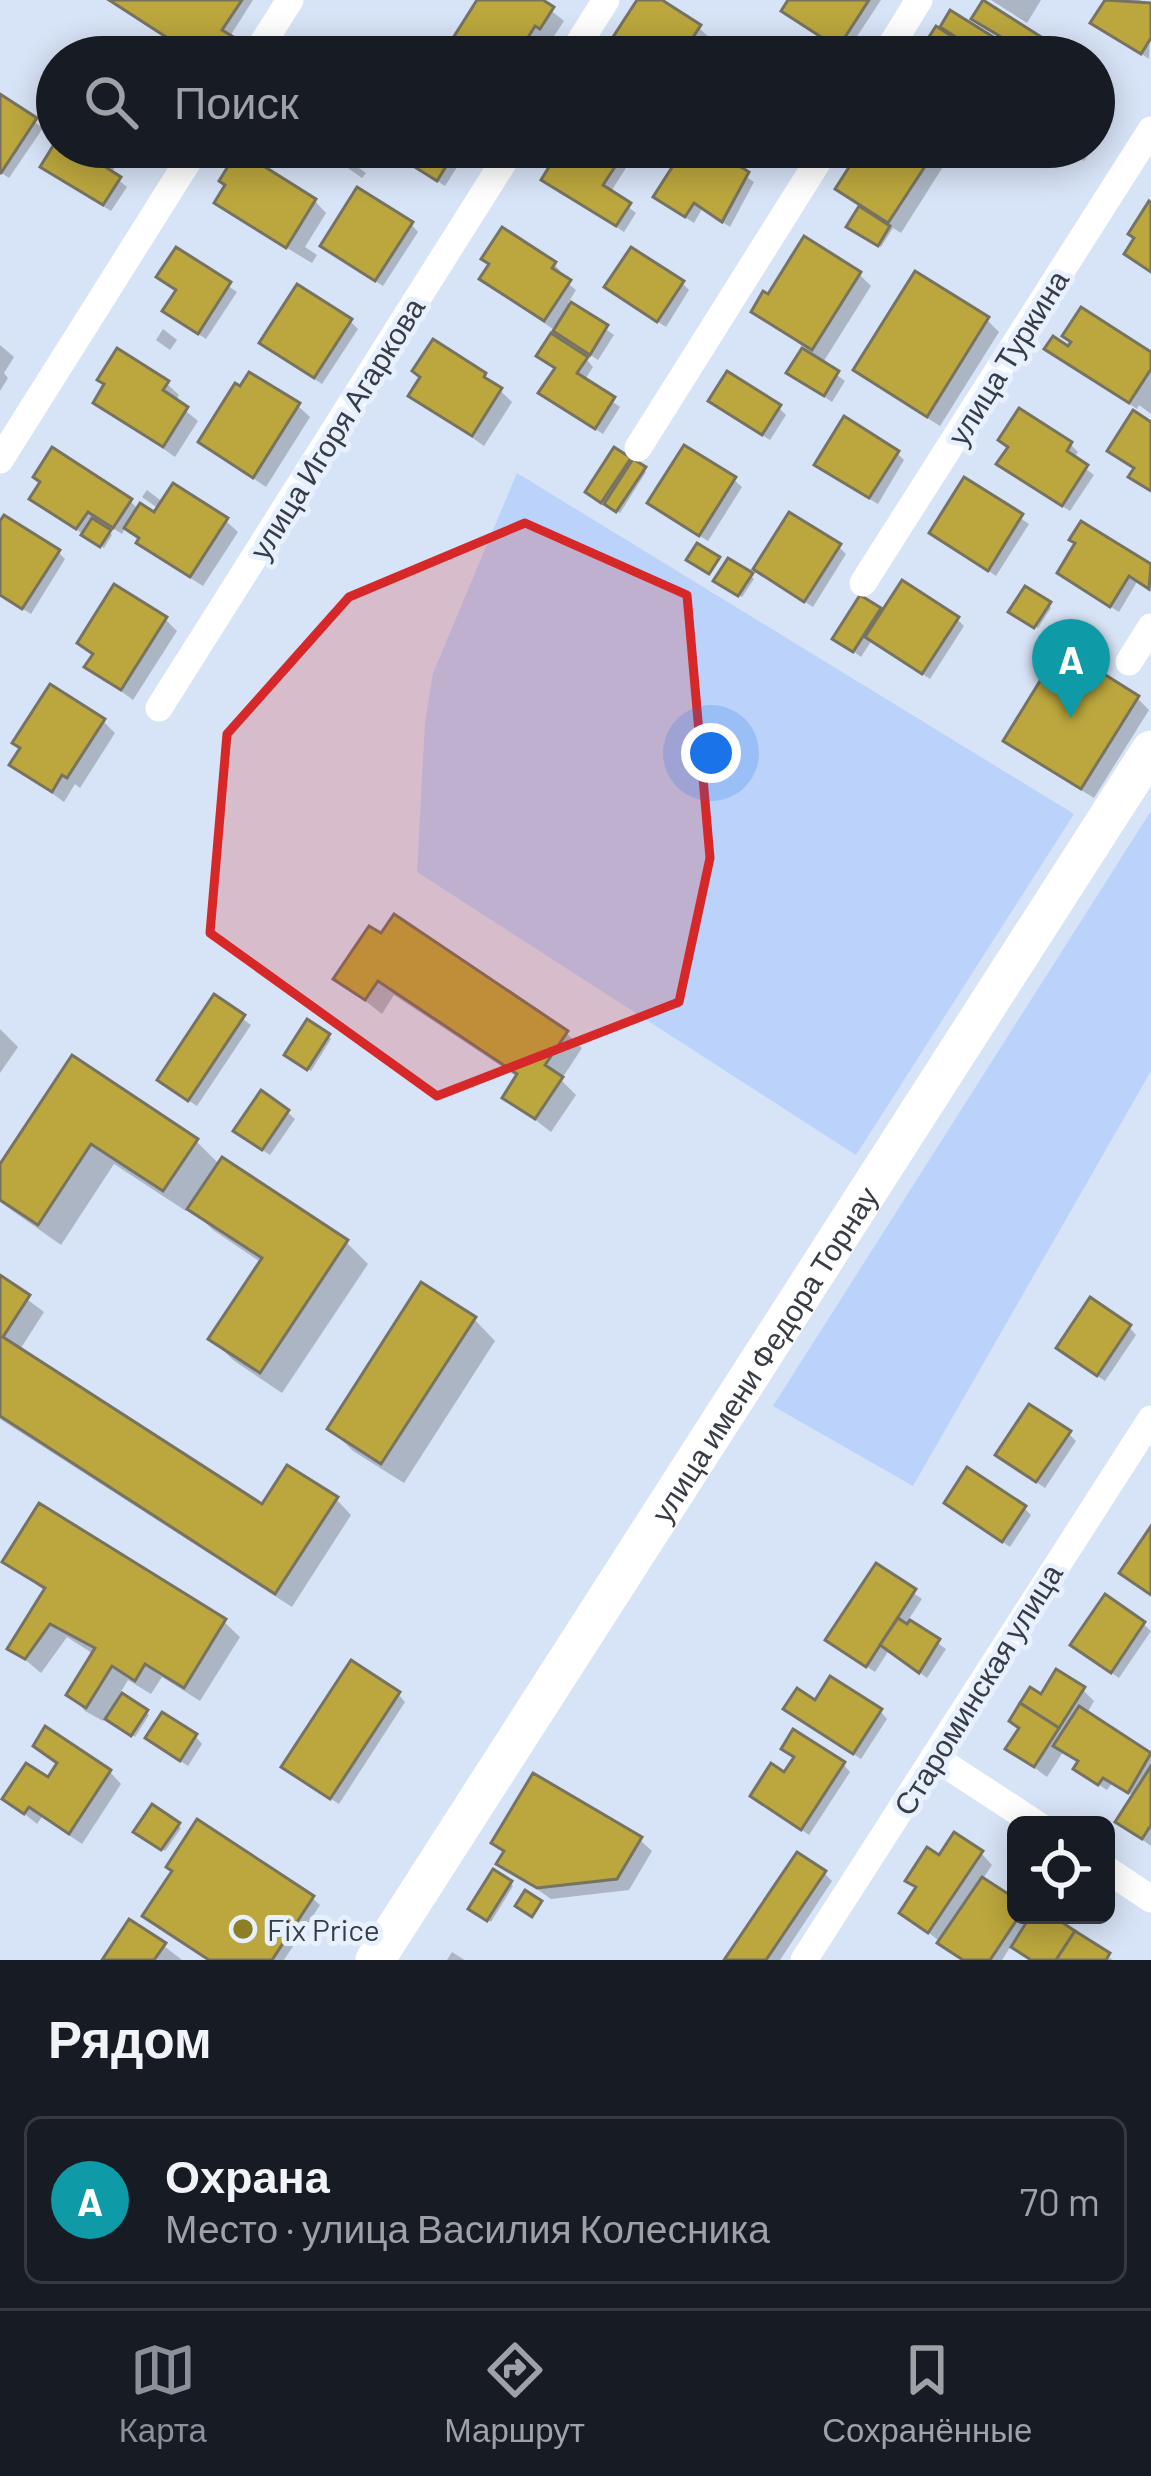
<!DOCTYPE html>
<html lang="ru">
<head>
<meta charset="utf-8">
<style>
  body { margin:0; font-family:Barlow,sans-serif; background:#242831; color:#f1f3f6 }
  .controls { position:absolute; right:36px; bottom:36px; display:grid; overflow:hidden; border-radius:18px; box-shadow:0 6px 30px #0003 }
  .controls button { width:108px; height:108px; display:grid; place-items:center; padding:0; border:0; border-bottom:3px solid #363941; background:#171b24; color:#f1f3f6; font:60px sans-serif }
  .you { position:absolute; left:711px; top:753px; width:42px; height:42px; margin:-30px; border:9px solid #fff; border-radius:50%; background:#1a73e8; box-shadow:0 0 0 18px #1a73e833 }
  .badge { display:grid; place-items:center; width:78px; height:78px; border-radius:50%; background:#8c9099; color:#fff; font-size:39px; font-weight:700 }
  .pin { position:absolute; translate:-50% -99px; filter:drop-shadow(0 3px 6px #0008) }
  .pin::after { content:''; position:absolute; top:63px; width:42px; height:36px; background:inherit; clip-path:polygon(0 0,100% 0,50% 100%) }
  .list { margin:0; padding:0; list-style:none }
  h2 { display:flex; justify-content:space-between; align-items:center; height:156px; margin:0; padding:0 48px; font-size:51px }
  h2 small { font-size:39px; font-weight:400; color:#9ea1a6 }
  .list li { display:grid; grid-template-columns:78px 1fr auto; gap:36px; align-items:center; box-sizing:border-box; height:168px; margin:0 24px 24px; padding:0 24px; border:3px solid #363941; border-radius:18px }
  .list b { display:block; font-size:45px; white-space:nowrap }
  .list p { margin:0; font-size:39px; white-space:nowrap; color:#9ea1a6 }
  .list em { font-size:39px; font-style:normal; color:#9ea1a6 }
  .icon { flex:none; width:66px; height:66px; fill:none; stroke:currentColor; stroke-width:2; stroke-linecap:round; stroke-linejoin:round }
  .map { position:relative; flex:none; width:1151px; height:1960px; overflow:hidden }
  .search { position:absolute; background:#171b24; box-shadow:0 6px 30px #0003; left:36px; right:36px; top:36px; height:132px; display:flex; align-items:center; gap:30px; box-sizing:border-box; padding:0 42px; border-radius:66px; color:#9ea1a6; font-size:45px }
  .sheet { height:348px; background:#171b24 }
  nav { display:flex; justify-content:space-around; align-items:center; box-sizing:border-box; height:168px; border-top:3px solid #363941; background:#171b24; font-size:33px; color:#9ea1a6 }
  nav a { display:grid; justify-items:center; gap:6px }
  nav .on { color:#8c9099 }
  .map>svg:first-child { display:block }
</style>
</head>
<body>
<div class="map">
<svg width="1151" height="1960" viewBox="0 0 1151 1960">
  <rect width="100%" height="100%" fill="#d7e3f6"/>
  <!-- green -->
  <g fill="#bbd2fa">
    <polygon points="517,473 1074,814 856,1155 417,872 425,722 433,673"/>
    <polygon points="1151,811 1151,1071 913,1486 773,1406"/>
  </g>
  <!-- shadow -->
  <g fill="#0003">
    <polygon points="109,0 253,0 229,38 241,48 235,57 198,57"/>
    <polygon points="480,0 538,0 564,21 552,39 547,36 534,57 458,57 450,49"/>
    <polygon points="641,0 656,0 699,28 711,39 699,57 604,57"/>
    <polygon points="792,0 881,0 846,53 792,18"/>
    <polygon points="991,0 1041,0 1027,23"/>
    <polygon points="1108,0 1140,0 1151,7 1149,59 1094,22"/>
    <polygon points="951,15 1001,46 1008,53 1006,57 922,57"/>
    <polygon points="974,18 1044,43 1052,50 1047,57 1032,57"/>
    <polygon points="120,46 138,57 113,57"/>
    <polygon points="733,51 746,53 753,57 729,57"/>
    <polygon points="0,97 43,128 9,178 0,172"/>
    <polygon points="1094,108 1110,121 1094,146"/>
    <polygon points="57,145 114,147 122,155 111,174 127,187 111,211 51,174"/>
    <polygon points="131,147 164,147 155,162"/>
    <polygon points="386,147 470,147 445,186"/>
    <polygon points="555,147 596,147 626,168 610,193 636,213 624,232 545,180 555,163"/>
    <polygon points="688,147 703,147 754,182 730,227 702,209 694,223 664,204"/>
    <polygon points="866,147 930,147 946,162 901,233 893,228 881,247 853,229 862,208 839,189"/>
    <polygon points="1062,147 1094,147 1084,161"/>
    <polygon points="348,160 366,173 362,178 345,166"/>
    <polygon points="315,201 326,213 305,247 317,255 312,263 230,214 218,203"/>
    <polygon points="411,224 418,232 383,286 331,253"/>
    <polygon points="177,251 237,292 206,339 173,318 178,291"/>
    <polygon points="554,264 561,272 559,276 576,290 568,303 614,335 598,360 490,286"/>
    <polygon points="859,274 871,286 822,364 845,381 832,402 790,373 805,348 754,311"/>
    <polygon points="682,283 689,290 666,327 616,294"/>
    <polygon points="987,320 999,332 940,426 869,381 857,370"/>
    <polygon points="350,321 358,329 322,384 270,350"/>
    <polygon points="163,329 177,340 170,350 156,340"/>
    <polygon points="0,345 14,357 4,373 8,378 0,391"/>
    <polygon points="1048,349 1151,356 1151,414 1139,405 1137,409"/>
    <polygon points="586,359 593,367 584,381 620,407 603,434 550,400"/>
    <polygon points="484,375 512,402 484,446 412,395"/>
    <polygon points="167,384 179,395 175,402 198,421 175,457 97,402"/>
    <polygon points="298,406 310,417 266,487 201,442"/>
    <polygon points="720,408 779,408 786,415 770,440"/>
    <polygon points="1070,444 1078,452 1073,459 1094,475 1070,511 1007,471"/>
    <polygon points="897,453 904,460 878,504 825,472"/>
    <polygon points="629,460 646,472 620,513 592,495"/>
    <polygon points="734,480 742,487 708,541 658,510"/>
    <polygon points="965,481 1029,524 996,576 933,533"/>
    <polygon points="147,490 164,503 226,521 238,532 203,586 152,554 126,526 122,534 100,520 112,535 104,548 41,506 130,501 139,510 155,516 159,509 142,497"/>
    <polygon points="1082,525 1151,568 1151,590 1137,582 1119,612 1068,580"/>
    <polygon points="0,527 58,552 65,559 31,614 0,595"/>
    <polygon points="839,547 846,554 813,607 764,576"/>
    <polygon points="751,576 754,579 742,597 720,584"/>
    <polygon points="1049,605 1051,608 1038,628 1015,614"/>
    <polygon points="879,610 883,615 957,619 964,626 930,679 872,640 861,657 836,639"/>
    <polygon points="165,619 177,631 133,700 88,667 95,656 81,643"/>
    <polygon points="1137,698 1149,710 1094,798 1019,752 1007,740"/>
    <polygon points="103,721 115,733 80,788 75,784 64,802 13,765 23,749"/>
    <polygon points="370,930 566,1033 582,1048 561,1080 576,1095 551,1132 506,1097 519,1078 394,995 382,1014 337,979"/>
    <polygon points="215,998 251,1025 197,1106 168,1087"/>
    <polygon points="0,1029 18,1047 0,1073"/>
    <polygon points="328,1036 331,1039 311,1071 291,1058"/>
    <polygon points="73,1059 196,1141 220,1165 346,1242 368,1264 282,1393 233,1360 212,1339 262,1263 213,1230 189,1206 186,1211 114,1164 61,1245 0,1202 0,1170"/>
    <polygon points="287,1112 295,1119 270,1155 244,1138"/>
    <polygon points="0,1279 44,1312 19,1351 263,1508 336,1499 351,1515 292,1607 0,1419"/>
    <polygon points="474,1319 495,1341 404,1483 353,1451 331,1429"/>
    <polygon points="1129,1327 1136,1335 1105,1381 1067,1355"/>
    <polygon points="1069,1434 1076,1441 1045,1488 1007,1462"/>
    <polygon points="1024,1508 1031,1515 1010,1547 955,1510"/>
    <polygon points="6,1561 224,1622 240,1637 200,1701 162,1677 151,1694 128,1680 119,1695 149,1715 135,1737 106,1716 103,1721 85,1711 70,1695 95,1655 67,1637 41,1673 11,1648 46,1592"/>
    <polygon points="876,1567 922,1599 907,1622 946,1649 927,1678 889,1650 875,1672 836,1647"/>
    <polygon points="1143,1624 1151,1631 1119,1678 1081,1652"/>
    <polygon points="1083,1690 1094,1701 1086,1715 1151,1756 1151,1846 1119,1822 1135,1797 1112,1783 1107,1790 1085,1776 1081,1763 1063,1752 1047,1777 1009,1749 1041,1698"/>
    <polygon points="398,1694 405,1702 339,1804 292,1774"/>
    <polygon points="816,1704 880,1711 887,1719 861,1759 795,1716"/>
    <polygon points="195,1736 202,1744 188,1766 156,1745"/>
    <polygon points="36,1746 110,1772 121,1784 82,1844 42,1817 37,1824 6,1799 48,1781 59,1765"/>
    <polygon points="784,1748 843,1764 850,1772 809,1835 753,1796 785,1776 796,1759"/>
    <polygon points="178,1826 181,1828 165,1851 140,1834"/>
    <polygon points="640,1840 652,1851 629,1890 551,1899 500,1863"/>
    <polygon points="981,1853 992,1865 982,1880 1016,1903 1016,1915 1045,1915 1113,1960 1037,1960 1012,1944 1002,1960 964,1960 903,1913 939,1859"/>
    <polygon points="824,1873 832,1881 780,1960 730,1960"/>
    <polygon points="510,1883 513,1886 491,1922 475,1911"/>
    <polygon points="312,1898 320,1905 284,1960 209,1960"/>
    <polygon points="164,1946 182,1960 105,1960"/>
    <polygon points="452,1952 463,1959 464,1960 447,1960"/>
  </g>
  <!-- building -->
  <g fill="#bba73d" stroke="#777360" stroke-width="3">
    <polygon points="109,0 242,0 222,30 235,38 223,57 197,57"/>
    <polygon points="477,0 543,0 554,7 540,29 535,26 516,57 458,57 446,49"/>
    <polygon points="637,0 662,0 701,25 680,57 600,57"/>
    <polygon points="788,0 869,0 838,48 781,11"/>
    <polygon points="983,0 1046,40 1035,57 971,19"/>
    <polygon points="1105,0 1151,3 1151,38 1141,54 1090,23"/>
    <polygon points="950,10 1003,43 994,57 987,57 940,27"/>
    <polygon points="936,26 984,57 916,57"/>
    <polygon points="0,94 37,118 1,173 0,173"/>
    <polygon points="57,128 57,147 116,147 104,166 121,177 103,205 40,167 56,141 51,138"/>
    <polygon points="383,147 458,147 437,181"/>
    <polygon points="551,147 601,147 620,159 603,185 631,203 616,226 541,180 552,162 545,157"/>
    <polygon points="685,147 709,147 749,172 722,222 694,203 685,217 653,197"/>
    <polygon points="862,147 937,148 888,223 835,189"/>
    <polygon points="238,150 316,199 286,248 214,203 225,185 219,181"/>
    <polygon points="357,187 413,222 375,281 320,246"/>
    <polygon points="1149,201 1151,203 1151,272 1124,254 1134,238 1128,234"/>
    <polygon points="859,206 890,226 878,246 846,227"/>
    <polygon points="502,227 556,262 552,268 571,280 544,321 479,279 489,264 481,259"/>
    <polygon points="804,236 861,272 812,350 751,312 763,291 768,294"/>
    <polygon points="176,247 231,282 198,334 162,311 176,290 156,277"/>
    <polygon points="631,247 684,281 657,322 604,287"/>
    <polygon points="915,271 989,317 927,417 853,370"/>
    <polygon points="297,284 352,319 314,378 259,343"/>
    <polygon points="571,302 608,325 590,355 553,331"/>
    <polygon points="1081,307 1151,352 1151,369 1129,403 1044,349 1053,336 1068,346 1071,342 1062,336"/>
    <polygon points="551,333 588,357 577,373 615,397 595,429 538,393 555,368 536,356"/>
    <polygon points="433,339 486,373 484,377 502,388 472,436 408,396 420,377 412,371"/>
    <polygon points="117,348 169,381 163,390 188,407 163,447 93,403 104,384 97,380"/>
    <polygon points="802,348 839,371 824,396 786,373"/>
    <polygon points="727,371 781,405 762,435 708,401"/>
    <polygon points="249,372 300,403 253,478 198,442 235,383 240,386"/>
    <polygon points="1019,408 1072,442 1067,451 1088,465 1062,506 996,464 1008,447 998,440"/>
    <polygon points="1133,410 1151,422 1151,491 1128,477 1134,468 1107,451"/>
    <polygon points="844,416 899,451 869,498 814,465"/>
    <polygon points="684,445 736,477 699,536 647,503"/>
    <polygon points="52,447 132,499 113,528 88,512 76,529 29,499 40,482 33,477"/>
    <polygon points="614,447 631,458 601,503 585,492"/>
    <polygon points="633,459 646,467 616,512 604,504"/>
    <polygon points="964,477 1023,514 988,571 929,533"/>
    <polygon points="173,483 228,518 190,577 136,543 139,538 124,528 140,503 154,512"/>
    <polygon points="789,512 841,544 804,602 753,569"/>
    <polygon points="4,515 60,550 22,609 0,595 0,521"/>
    <polygon points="92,518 111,530 100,547 81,535"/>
    <polygon points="1081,521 1151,564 1149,589 1129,576 1110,607 1057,573 1075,543 1069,540"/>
    <polygon points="697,543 720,557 709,574 686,560"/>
    <polygon points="728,558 753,573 738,596 713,581"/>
    <polygon points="902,580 959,617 922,674 865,637"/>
    <polygon points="114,584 167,617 121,690 84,667 93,654 77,643"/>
    <polygon points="1025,586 1051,602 1034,628 1008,612"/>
    <polygon points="860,595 881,608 853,652 832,639"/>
    <polygon points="1061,647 1139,696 1081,789 1003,741"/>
    <polygon points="50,684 105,719 67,778 62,775 52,792 9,765 20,748 12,743"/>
    <polygon points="394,914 568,1031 545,1065 563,1077 535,1119 502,1098 517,1074 378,981 365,1000 333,979 369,926 381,933"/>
    <polygon points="214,994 245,1015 188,1101 157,1080"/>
    <polygon points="307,1019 330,1034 307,1070 284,1055"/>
    <polygon points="72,1055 198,1139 163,1191 91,1144 38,1225 0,1200 0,1164"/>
    <polygon points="261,1090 289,1110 262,1150 233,1131"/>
    <polygon points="222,1157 348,1240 260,1373 208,1339 262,1258 187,1209"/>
    <polygon points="0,1275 30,1295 3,1337 262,1504 287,1465 338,1497 275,1594 0,1416"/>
    <polygon points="421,1282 476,1317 381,1464 327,1429"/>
    <polygon points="1090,1297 1131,1325 1097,1376 1056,1348"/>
    <polygon points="1029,1404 1071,1431 1036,1482 995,1455"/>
    <polygon points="967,1467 1026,1506 1002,1542 944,1503"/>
    <polygon points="39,1503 226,1619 184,1688 145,1664 135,1681 112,1666 86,1708 66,1695 95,1648 50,1624 25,1659 7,1649 45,1588 2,1562"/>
    <polygon points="1151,1526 1151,1595 1119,1573"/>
    <polygon points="876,1563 916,1589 866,1667 825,1640"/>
    <polygon points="1105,1594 1145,1622 1111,1673 1070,1645"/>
    <polygon points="898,1618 907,1624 910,1620 940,1639 919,1673 880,1645"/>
    <polygon points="351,1660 400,1692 330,1799 281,1767"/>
    <polygon points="1056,1669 1085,1687 1059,1728 1020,1703 1030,1687 1041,1694"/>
    <polygon points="830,1676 882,1709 853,1754 783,1709 797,1688 815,1700"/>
    <polygon points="122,1693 148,1710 131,1736 105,1719"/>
    <polygon points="1020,1703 1059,1728 1034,1767 1005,1749 1019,1728 1009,1721"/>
    <polygon points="1079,1706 1151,1753 1128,1793 1103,1778 1098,1785 1073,1769 1078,1761 1053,1746"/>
    <polygon points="162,1712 197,1734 180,1761 145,1738"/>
    <polygon points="45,1726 111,1770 69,1834 29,1807 24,1814 2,1799 26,1763 48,1777 57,1763 33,1746"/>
    <polygon points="793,1729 845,1762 801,1830 750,1796 771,1763 784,1772 794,1757 781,1749"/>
    <polygon points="1151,1766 1151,1825 1142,1839 1115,1822"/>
    <polygon points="533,1773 642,1837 617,1879 537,1888 496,1864 504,1851 491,1843"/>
    <polygon points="152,1804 180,1823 161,1850 133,1832"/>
    <polygon points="197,1819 314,1896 272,1960 209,1960 142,1916 172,1871 166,1867"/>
    <polygon points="954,1832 983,1851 928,1933 899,1913 916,1887 905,1881 927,1847 939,1855"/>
    <polygon points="797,1852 826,1871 766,1960 724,1960"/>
    <polygon points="493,1869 512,1881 487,1921 468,1909"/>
    <polygon points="982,1877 1016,1899 1016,1915 1020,1915 990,1960 963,1960 937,1943"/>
    <polygon points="525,1890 542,1901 532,1917 515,1906"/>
    <polygon points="1031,1915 1051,1915 1075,1931 1056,1960 1031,1960 1011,1947"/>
    <polygon points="129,1919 166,1943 154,1960 102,1960"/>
    <polygon points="1075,1931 1110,1953 1106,1960 1056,1960"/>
  </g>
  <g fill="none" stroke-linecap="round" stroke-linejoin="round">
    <!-- street -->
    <g stroke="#fff" stroke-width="27">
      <polyline points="254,57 290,0"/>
      <polyline points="570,57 606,0"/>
      <polyline points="884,57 919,0"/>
      <polyline points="638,448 827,147"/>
      <polyline points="0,460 197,147"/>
      <polyline points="863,583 1151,130"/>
      <polyline points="1129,662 1151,627"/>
      <polyline points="159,708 513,147"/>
      <polyline points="934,1757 1038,1825"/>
      <polyline points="1106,1869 1151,1899"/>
      <polyline points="804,1960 1151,1419"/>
    </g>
    <!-- secondary -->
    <path stroke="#fff" stroke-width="39" id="s1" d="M375 1960 1151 750"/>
  </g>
  <!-- marked area -->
  <path fill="#d62828" fill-opacity="0.2" stroke="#d62828" stroke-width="9" stroke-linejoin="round" d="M525 523 687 595 710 858 679 1002 437 1096 210 933 227 734 349 597Z"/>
  <!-- markers -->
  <circle fill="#8e7e24" stroke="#e6f0ff" stroke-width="4.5" cx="243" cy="1929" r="12"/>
  <g text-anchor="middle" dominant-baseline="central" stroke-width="10" stroke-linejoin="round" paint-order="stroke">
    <!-- street labels -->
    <g font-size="30" fill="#383c44" stroke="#e6f0ff">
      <text transform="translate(1007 357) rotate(-58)">улица Туркина</text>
      <text transform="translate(336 428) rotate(-58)">улица Игоря Агаркова</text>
      <text stroke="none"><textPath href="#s1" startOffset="720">улица имени Федора Торнау</textPath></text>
      <text transform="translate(977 1689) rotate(-58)">Староминская улица</text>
    </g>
    <!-- poi labels -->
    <g font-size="30" fill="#383c44" stroke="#e6f0ff" text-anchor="start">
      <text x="267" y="1929">Fix Price</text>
    </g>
  </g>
</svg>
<div class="controls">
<button><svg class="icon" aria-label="locate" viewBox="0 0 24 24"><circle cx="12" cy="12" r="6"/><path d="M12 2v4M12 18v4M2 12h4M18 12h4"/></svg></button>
</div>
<div class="you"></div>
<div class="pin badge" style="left:1071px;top:718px;background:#0f9aa8">A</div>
<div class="search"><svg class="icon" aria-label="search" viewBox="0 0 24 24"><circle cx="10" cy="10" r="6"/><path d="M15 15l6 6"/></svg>Поиск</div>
</div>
<section class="sheet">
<h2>Рядом<small></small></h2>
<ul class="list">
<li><span class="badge" style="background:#0f9aa8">A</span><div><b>Охрана</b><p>Место · улица Василия Колесника</p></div><em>70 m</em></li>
</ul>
</section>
<nav>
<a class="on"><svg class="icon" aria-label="map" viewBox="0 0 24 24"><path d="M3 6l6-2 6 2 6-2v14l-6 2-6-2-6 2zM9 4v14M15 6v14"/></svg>Карта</a>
<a><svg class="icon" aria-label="directions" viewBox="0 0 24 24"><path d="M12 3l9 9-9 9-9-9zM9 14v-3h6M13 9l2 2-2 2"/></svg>Маршрут</a>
<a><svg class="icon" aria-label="saved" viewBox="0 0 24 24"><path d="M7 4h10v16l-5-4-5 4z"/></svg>Сохранённые</a>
</nav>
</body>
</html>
